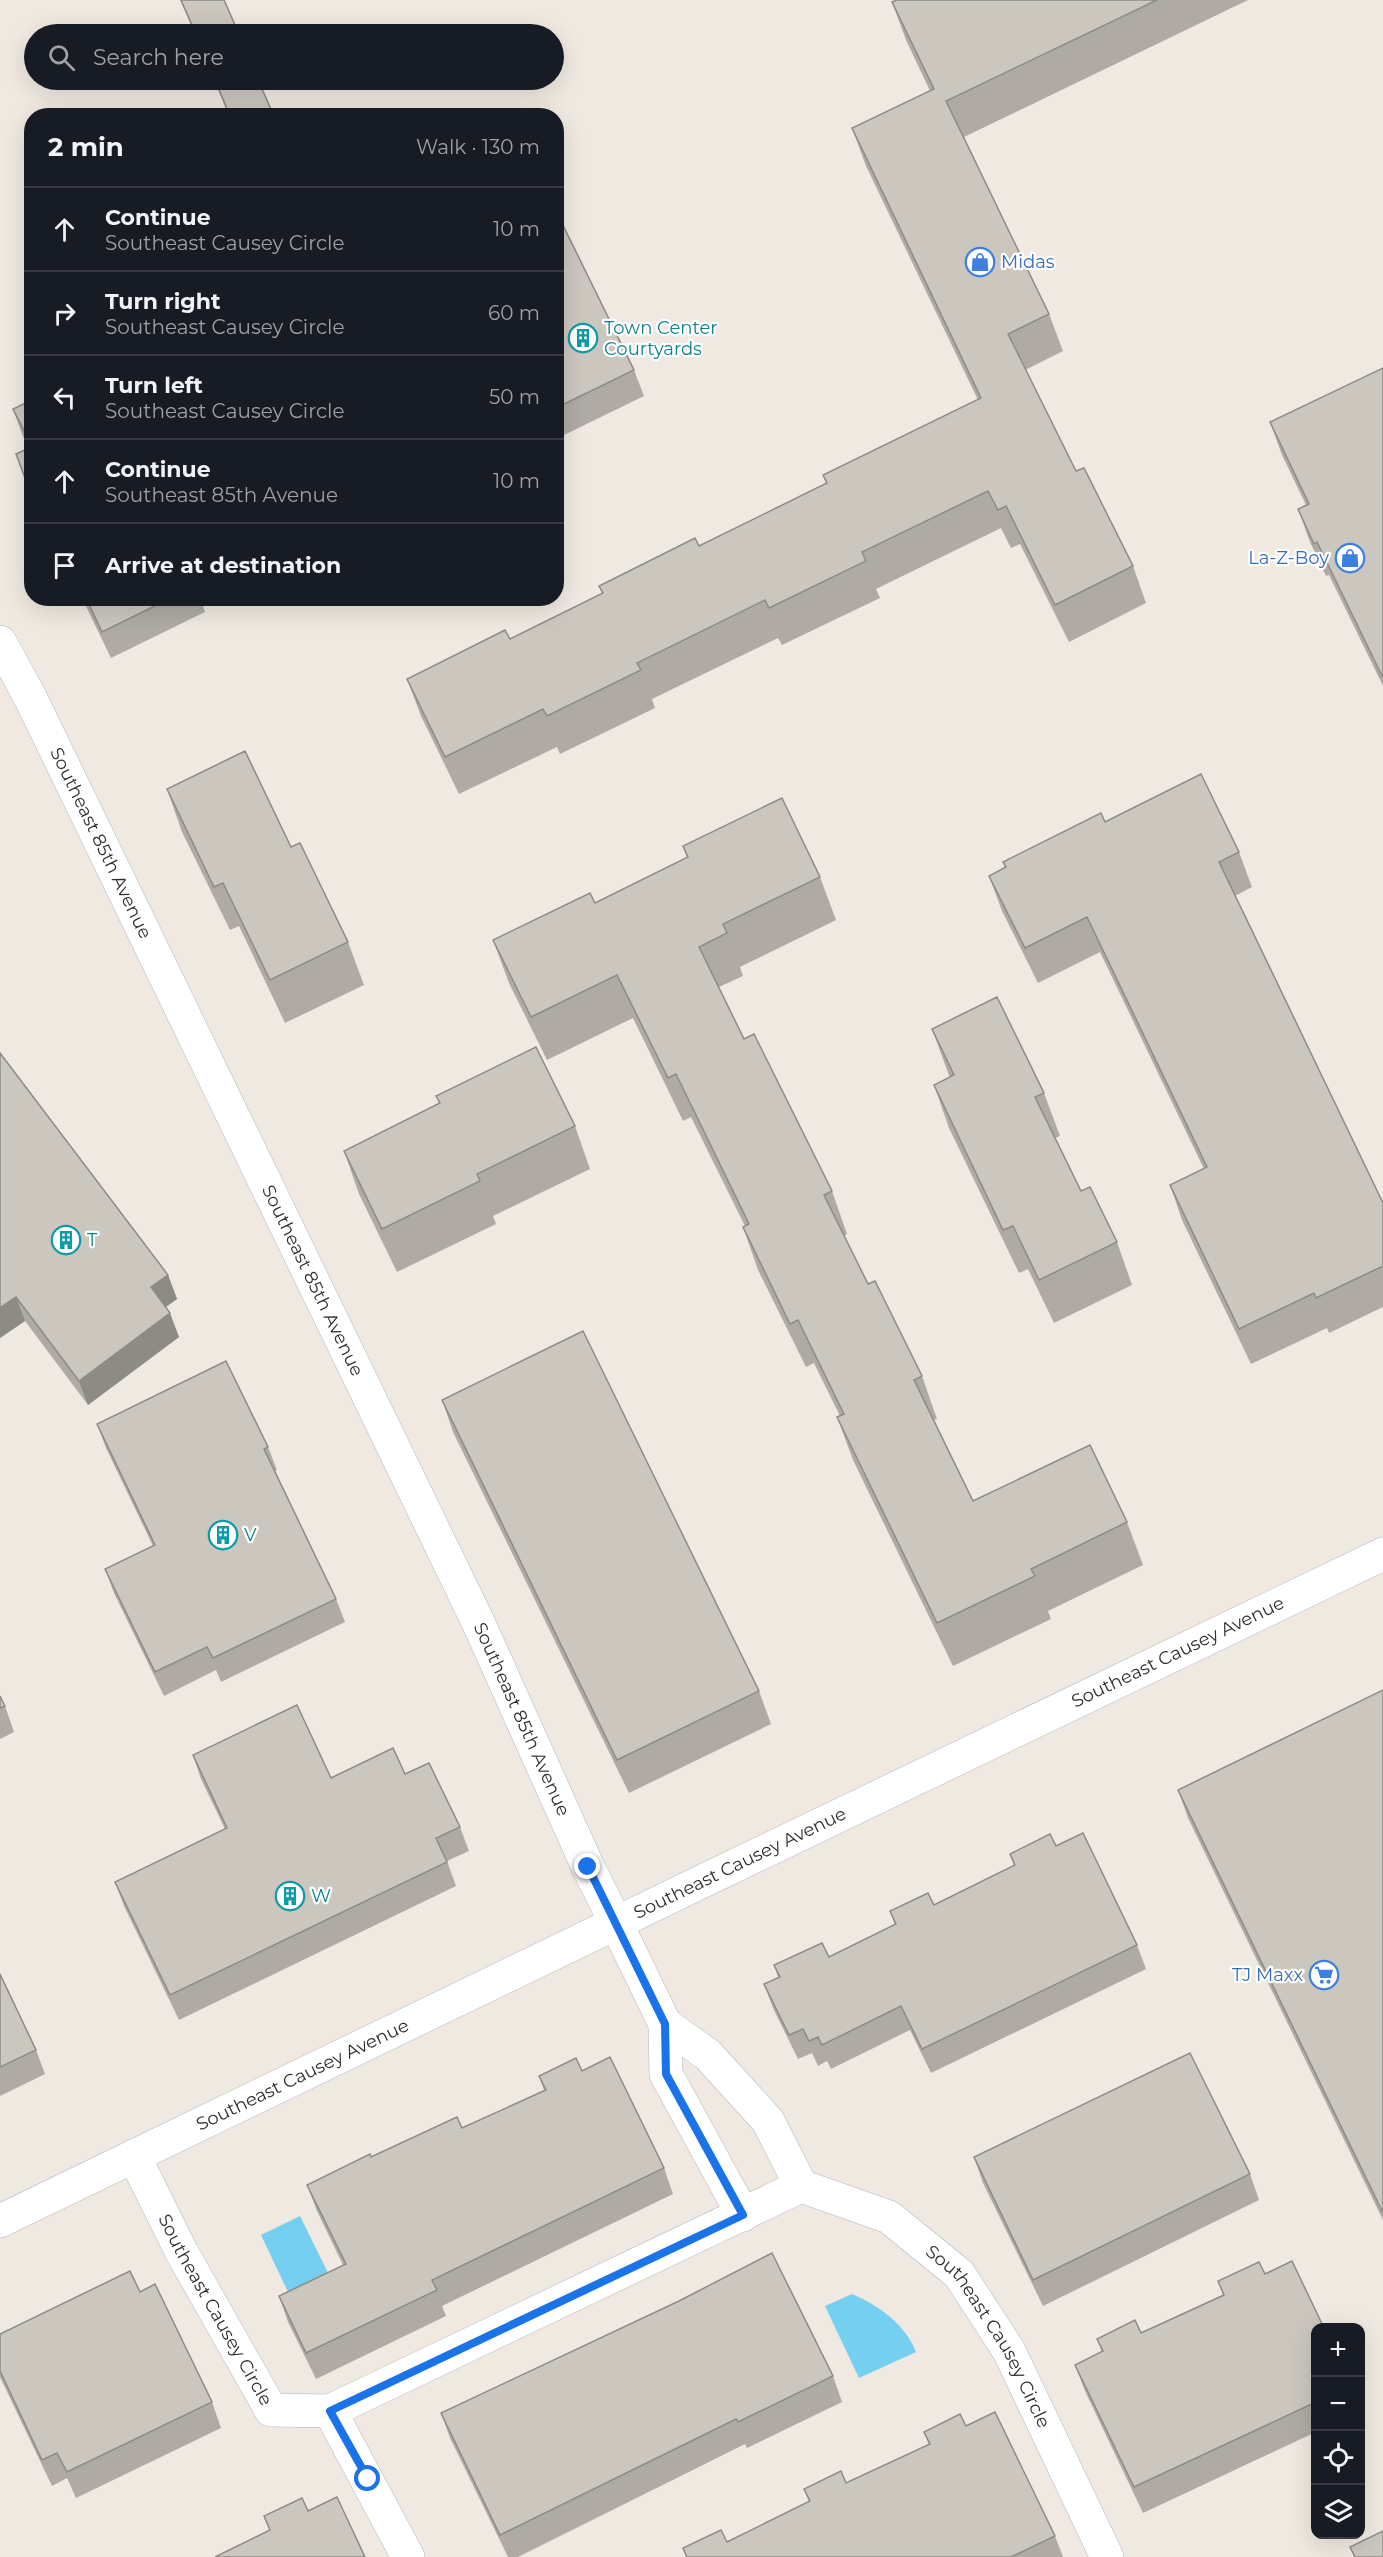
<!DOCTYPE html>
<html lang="en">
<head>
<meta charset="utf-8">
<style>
  body { margin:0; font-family:Montserrat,sans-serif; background:#242831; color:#f1f3f6 }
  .controls { position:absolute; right:18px; bottom:18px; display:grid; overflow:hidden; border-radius:12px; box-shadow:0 6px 24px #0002 }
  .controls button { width:54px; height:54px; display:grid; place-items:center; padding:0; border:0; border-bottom:2px solid #363941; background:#171b24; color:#f1f3f6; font:30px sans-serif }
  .stop { position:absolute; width:18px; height:18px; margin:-14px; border:4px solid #1a73e8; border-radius:50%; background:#fff }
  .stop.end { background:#1a73e8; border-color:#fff; box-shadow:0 2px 6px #0008 }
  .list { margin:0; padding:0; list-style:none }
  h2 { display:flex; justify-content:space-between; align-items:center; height:78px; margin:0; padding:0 24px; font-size:26px }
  h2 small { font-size:20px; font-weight:400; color:#9ea1a6 }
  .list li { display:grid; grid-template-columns:39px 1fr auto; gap:18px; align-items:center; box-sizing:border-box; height:84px; padding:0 24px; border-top:2px solid #363941 }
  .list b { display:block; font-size:22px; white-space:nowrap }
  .list p { margin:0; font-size:20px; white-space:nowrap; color:#9ea1a6 }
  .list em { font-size:20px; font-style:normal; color:#9ea1a6 }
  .icon { flex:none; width:33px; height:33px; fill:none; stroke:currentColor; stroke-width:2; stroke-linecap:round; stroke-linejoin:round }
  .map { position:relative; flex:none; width:1383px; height:2557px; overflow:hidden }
  .search { position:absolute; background:#171b24; box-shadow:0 6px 24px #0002; left:24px; top:24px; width:540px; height:66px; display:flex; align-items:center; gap:15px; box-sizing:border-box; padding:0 21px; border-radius:33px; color:#9ea1a6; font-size:22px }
  .panel { position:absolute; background:#171b24; box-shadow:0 6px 24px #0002; left:24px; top:108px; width:540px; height:498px; border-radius:24px }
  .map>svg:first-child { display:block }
</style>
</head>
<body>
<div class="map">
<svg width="1383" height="2557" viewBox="0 0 1383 2557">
  <rect width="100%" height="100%" fill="#efe9e1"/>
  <!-- water -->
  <g fill="#75cff0">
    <polygon points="300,2216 329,2275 289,2294 261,2235"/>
    <path d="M852 2294C878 2305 905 2324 916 2352L859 2378 825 2306Z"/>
  </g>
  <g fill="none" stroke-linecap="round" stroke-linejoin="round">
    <!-- minor casing -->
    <g stroke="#b4b7c1" stroke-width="34">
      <g id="minor">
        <polyline points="616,1923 665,2024 666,2074 743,2215"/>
        <polyline points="665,2024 708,2055 768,2121 801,2186"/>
        <path id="s1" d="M134 2156 181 2251 271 2410 330 2411"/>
        <path id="s2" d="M408 2557 330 2411 801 2186 889 2217 959 2274 1009 2351 1107 2557"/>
      </g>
    </g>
    <!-- tertiary casing -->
    <g stroke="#b4b7c1" stroke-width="34">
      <g id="tertiary">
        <path id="s3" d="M0 642 31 699 479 1624 588 1867 616 1923"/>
        <path id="s4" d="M0 2221C461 1999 921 1774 1383 1554"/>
      </g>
    </g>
    <!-- minor -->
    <use href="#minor" stroke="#fff" stroke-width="33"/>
    <!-- tertiary -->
    <use href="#tertiary" stroke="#fff" stroke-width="33"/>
  </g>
  <!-- wall -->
  <g fill="#afaba4">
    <polygon points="180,0 224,0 239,34 195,34"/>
    <polygon points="897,0 1248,0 964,137 1049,314 1063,351 1025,370 1076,471 1133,566 1146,603 1069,642 1020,544 1011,548 1001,528 876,589 880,598 782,645 778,638 652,699 655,708 560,754 557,747 459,794 421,716 407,679 510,639 602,594 599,586 699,546 826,483 823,475 978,400 866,166 852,128 930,91 906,40 892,2"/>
    <polygon points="214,80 258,80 274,116 229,116"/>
    <polygon points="556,211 634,370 644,396 564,435 559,425 556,426"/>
    <polygon points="1383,368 1383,686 1329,575 1326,576 1310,542 1298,509 1306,505 1282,455 1270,422"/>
    <polygon points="32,400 32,497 29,448 22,434 13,409"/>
    <polygon points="82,598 203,598 201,600 205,612 111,658"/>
    <polygon points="167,789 291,847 348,942 364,985 285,1023 239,926 230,930 182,832"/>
    <polygon points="1105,822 1239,852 1252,887 1235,896 1383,1203 1383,1307 1329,1333 1327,1328 1251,1364 1182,1220 1170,1185 1204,1169 1100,952 1038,983 1002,911 989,876 1005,867 1003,862"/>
    <polygon points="683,846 820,877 836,920 740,967 743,976 719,987 744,1039 832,1191 847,1234 844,1236 868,1284 922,1376 937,1419 934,1420 973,1501 1127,1522 1143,1565 1048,1611 1051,1619 953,1666 853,1460 837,1417 840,1416 814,1363 806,1367 758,1270 743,1227 745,1226 691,1117 683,1121 633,1018 547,1060 509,983 493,940 595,903 687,858"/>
    <polygon points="932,1029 1044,1093 1060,1136 1055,1138 1081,1191 1117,1242 1132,1285 1054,1323 1028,1269 1019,1273 949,1128 934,1085 950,1078"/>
    <polygon points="0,1053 168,1275 177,1299 166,1307 179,1337 88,1405 25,1321 0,1338"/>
    <polygon points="436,1096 575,1126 590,1169 493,1216 496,1224 397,1272 359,1194 344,1151 439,1103"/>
    <polygon points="442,1400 759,1691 771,1724 629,1793 453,1432"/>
    <polygon points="97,1424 268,1447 277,1470 275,1471 336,1599 345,1622 221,1682 216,1670 164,1696 114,1593 105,1569 153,1546 106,1448"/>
    <polygon points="1383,1690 1383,2220 1188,1818 1178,1790"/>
    <polygon points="0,1696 5,1706 14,1732 0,1739"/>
    <polygon points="193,1755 331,1778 405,1774 460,1827 469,1851 447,1861 456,1886 179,2020 124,1906 115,1882 225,1829 201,1779"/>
    <polygon points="1056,1846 1137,1945 1146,1969 931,2073 910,2030 831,2069 827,2061 818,2066 812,2053 798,2059 773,2008 764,1984 778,1977 774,1965 829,1957 895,1925 890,1911 934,1905 1014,1866 1010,1854"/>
    <polygon points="0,1974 36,2050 45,2074 0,2096"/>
    <polygon points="582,2071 664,2168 673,2194 442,2306 446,2316 316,2379 288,2322 279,2296 343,2265 317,2211 307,2185 371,2157 462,2128 544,2090 539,2076"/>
    <polygon points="974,2157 1250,2174 1259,2200 1043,2306 983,2183"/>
    <polygon points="1265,2274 1316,2328 1316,2432 1143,2513 1085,2391 1075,2365 1102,2352 1097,2339 1141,2333 1223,2295 1218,2281"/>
    <polygon points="140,2292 212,2402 221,2428 76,2498 67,2478 52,2486 0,2377 0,2334"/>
    <polygon points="833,2376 842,2402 747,2448 745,2444 518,2557 508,2557 450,2438 441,2413"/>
    <polygon points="966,2426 1055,2536 1063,2557 686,2557 683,2548 727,2542 809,2502 804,2489 846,2483 929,2445 924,2432"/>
  </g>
  <!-- shaded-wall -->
  <g fill="#8e8b86">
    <polygon points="168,1275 177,1299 160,1311 151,1287"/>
    <polygon points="16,1297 25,1321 0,1338 0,1308"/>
    <polygon points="170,1313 179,1337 88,1405 79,1381"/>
  </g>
  <!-- building -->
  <g fill="#cbc7bf" stroke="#8e8b86" stroke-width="1.5">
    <polygon points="181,0 224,0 239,34 196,34"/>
    <polygon points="897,0 1157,0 946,101 1049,314 1008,334 1076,471 1084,468 1133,566 1055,605 1006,506 998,510 988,491 862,552 866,561 769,608 765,600 637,663 641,670 547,716 543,709 445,757 407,679 505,630 510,639 603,593 599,586 695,538 699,546 827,483 823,475 981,398 852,128 934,89 892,2"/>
    <polygon points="215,80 258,80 274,116 230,116"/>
    <polygon points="556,211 634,370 556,408"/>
    <polygon points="1383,368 1383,678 1317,542 1314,544 1298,509 1309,504 1270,422"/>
    <polygon points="32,400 32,446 13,409"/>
    <polygon points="32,447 32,497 16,454"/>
    <polygon points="86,598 171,598 102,632"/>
    <polygon points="245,751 291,847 300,843 348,942 270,980 223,883 214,887 167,789"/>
    <polygon points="1201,774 1239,852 1219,862 1383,1203 1383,1266 1316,1298 1314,1293 1239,1329 1170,1185 1207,1167 1087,917 1025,948 989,876 1006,867 1003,862 1101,813 1105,822"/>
    <polygon points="782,798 820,877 723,924 727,933 699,947 744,1039 754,1034 832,1191 824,1195 868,1284 875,1281 922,1376 914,1380 973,1501 1090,1445 1127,1522 1031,1569 1035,1576 937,1623 837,1417 844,1414 798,1320 790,1324 743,1227 749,1224 676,1074 668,1078 617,975 531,1017 493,940 590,893 595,903 688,857 683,846"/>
    <polygon points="997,997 1044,1093 1035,1097 1081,1191 1090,1187 1117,1242 1039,1280 1013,1226 1003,1230 934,1085 954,1075 932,1029"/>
    <polygon points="536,1047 575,1126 477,1174 480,1181 382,1229 344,1151 440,1103 436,1096"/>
    <polygon points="0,1053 168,1275 151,1287 170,1313 79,1381 16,1297 0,1308"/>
    <polygon points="583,1331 759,1691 617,1760 442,1400"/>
    <polygon points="226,1361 268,1447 264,1449 336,1599 213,1658 207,1647 155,1672 105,1569 155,1545 97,1424"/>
    <polygon points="1383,1690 1383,2213 1178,1790"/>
    <polygon points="0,1696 5,1706 0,1708"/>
    <polygon points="297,1705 331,1778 393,1748 405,1774 429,1763 460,1827 436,1838 447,1862 170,1995 115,1882 227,1828 193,1755"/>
    <polygon points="1083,1833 1137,1945 922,2049 901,2006 822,2045 818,2037 809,2041 803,2029 789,2035 764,1984 780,1977 774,1965 822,1943 829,1957 896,1924 890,1911 928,1893 934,1905 1015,1865 1010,1854 1050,1834 1056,1846"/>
    <polygon points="0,1974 36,2050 0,2067"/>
    <polygon points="1190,2053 1250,2174 1033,2280 974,2157"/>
    <polygon points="610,2057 664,2168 432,2280 437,2290 306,2353 279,2296 346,2264 307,2185 370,2154 371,2157 457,2117 462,2128 546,2090 539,2076 576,2058 582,2071"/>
    <polygon points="772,2253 833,2376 738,2422 736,2419 500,2535 441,2413 679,2301"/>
    <polygon points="1292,2261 1324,2328 1316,2328 1316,2402 1134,2487 1075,2365 1103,2351 1097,2339 1135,2320 1141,2333 1224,2295 1218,2281 1259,2262 1265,2274"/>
    <polygon points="130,2271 140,2292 155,2284 212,2402 67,2472 57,2453 42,2460 0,2371 0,2334"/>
    <polygon points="995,2412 1055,2536 1011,2557 687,2557 683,2548 721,2530 727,2542 810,2501 804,2489 841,2471 846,2483 930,2444 924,2432 960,2414 966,2426"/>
    <polygon points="337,2497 365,2557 215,2557 270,2530 264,2516 302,2498 308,2511"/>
    <polygon points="1383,2531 1383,2557 1355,2557 1350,2547"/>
  </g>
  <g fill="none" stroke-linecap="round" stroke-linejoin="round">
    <!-- route -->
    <polyline stroke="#1a73e8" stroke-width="8" points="368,2479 330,2411 743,2215 666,2074 665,2024 588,1867"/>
  </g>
  <!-- icons -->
  <defs>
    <g id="shop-ring" transform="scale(1.5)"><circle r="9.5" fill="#fff" stroke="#3f7fe0" stroke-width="1.5"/><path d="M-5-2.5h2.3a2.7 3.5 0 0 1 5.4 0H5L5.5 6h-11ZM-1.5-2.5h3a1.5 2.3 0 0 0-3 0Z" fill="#3f7fe0"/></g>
    <g id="building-ring" transform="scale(1.5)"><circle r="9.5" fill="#fff" stroke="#0f9aa8" stroke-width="1.5"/><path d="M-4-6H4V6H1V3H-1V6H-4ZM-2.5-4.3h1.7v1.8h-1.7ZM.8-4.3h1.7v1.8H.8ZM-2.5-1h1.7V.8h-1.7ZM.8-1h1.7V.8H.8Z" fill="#0f9aa8"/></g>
    <g id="supermarket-ring" transform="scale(1.5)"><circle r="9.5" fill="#fff" stroke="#3f7fe0" stroke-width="1.5"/><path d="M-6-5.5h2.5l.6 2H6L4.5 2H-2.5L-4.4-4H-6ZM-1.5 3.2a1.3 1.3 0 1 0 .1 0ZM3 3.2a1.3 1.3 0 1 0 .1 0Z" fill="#3f7fe0"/></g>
  </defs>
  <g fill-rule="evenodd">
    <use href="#shop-ring" x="980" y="262"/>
    <use href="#building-ring" x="583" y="338"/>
    <use href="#shop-ring" x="1350" y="558"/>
    <use href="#building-ring" x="66" y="1240"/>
    <use href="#building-ring" x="223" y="1535"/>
    <use href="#building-ring" x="290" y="1896"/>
    <use href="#supermarket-ring" x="1324" y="1975"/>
  </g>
  <g text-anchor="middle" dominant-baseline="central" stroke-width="4.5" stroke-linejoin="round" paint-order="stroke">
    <!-- shop labels -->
    <g font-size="18" fill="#366cbe" stroke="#fff" text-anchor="end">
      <text x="1001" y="262" text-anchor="start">Midas</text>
      <text x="1329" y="558">La-Z-Boy</text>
      <text x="1303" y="1975">TJ Maxx</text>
    </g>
    <!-- culture labels -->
    <g font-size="18" fill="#0d838f" stroke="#fff" text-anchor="start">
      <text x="604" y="328">Town Center<tspan x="604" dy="21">Courtyards</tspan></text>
      <text x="87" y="1240">T</text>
      <text x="244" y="1535">V</text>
      <text x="311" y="1896">W</text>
    </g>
    <!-- street labels -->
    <g font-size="18" fill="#2e2e2e" stroke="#fff">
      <text stroke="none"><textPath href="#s3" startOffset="225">Southeast 85th Avenue</textPath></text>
      <text stroke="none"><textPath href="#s3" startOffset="711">Southeast 85th Avenue</textPath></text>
      <text stroke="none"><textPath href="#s4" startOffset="1308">Southeast Causey Avenue</textPath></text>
      <text stroke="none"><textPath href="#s3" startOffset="1197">Southeast 85th Avenue</textPath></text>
      <text stroke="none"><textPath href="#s4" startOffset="822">Southeast Causey Avenue</textPath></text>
      <text stroke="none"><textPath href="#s4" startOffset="336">Southeast Causey Avenue</textPath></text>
      <text stroke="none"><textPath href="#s1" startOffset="174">Southeast Causey Circle</textPath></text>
      <text stroke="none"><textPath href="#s2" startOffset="939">Southeast Causey Circle</textPath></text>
    </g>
  </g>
</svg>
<div class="controls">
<button>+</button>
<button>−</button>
<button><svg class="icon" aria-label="locate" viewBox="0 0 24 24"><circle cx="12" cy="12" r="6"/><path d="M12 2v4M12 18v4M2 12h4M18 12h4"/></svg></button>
<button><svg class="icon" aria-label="layers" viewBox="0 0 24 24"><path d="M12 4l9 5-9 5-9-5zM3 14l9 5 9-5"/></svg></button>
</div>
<div class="stop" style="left:368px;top:2479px"></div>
<div class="stop end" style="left:588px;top:1867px"></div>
<div class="search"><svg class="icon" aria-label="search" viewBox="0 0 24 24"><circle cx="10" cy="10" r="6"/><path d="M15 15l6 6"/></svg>Search here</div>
<section class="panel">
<h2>2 min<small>Walk · 130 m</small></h2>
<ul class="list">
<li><svg class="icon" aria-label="ahead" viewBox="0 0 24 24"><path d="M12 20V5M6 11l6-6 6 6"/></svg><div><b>Continue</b><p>Southeast Causey Circle</p></div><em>10 m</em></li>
<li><svg class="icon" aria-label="right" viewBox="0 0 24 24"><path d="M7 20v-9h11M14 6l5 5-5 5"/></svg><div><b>Turn right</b><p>Southeast Causey Circle</p></div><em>60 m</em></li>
<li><svg class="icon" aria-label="left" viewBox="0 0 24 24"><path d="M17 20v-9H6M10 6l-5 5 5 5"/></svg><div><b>Turn left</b><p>Southeast Causey Circle</p></div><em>50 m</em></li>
<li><svg class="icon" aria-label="ahead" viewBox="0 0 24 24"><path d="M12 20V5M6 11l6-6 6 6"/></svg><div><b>Continue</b><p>Southeast 85th Avenue</p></div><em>10 m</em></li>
<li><svg class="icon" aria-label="arrive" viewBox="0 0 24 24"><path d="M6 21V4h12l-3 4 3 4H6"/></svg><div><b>Arrive at destination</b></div></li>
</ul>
</section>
</div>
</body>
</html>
